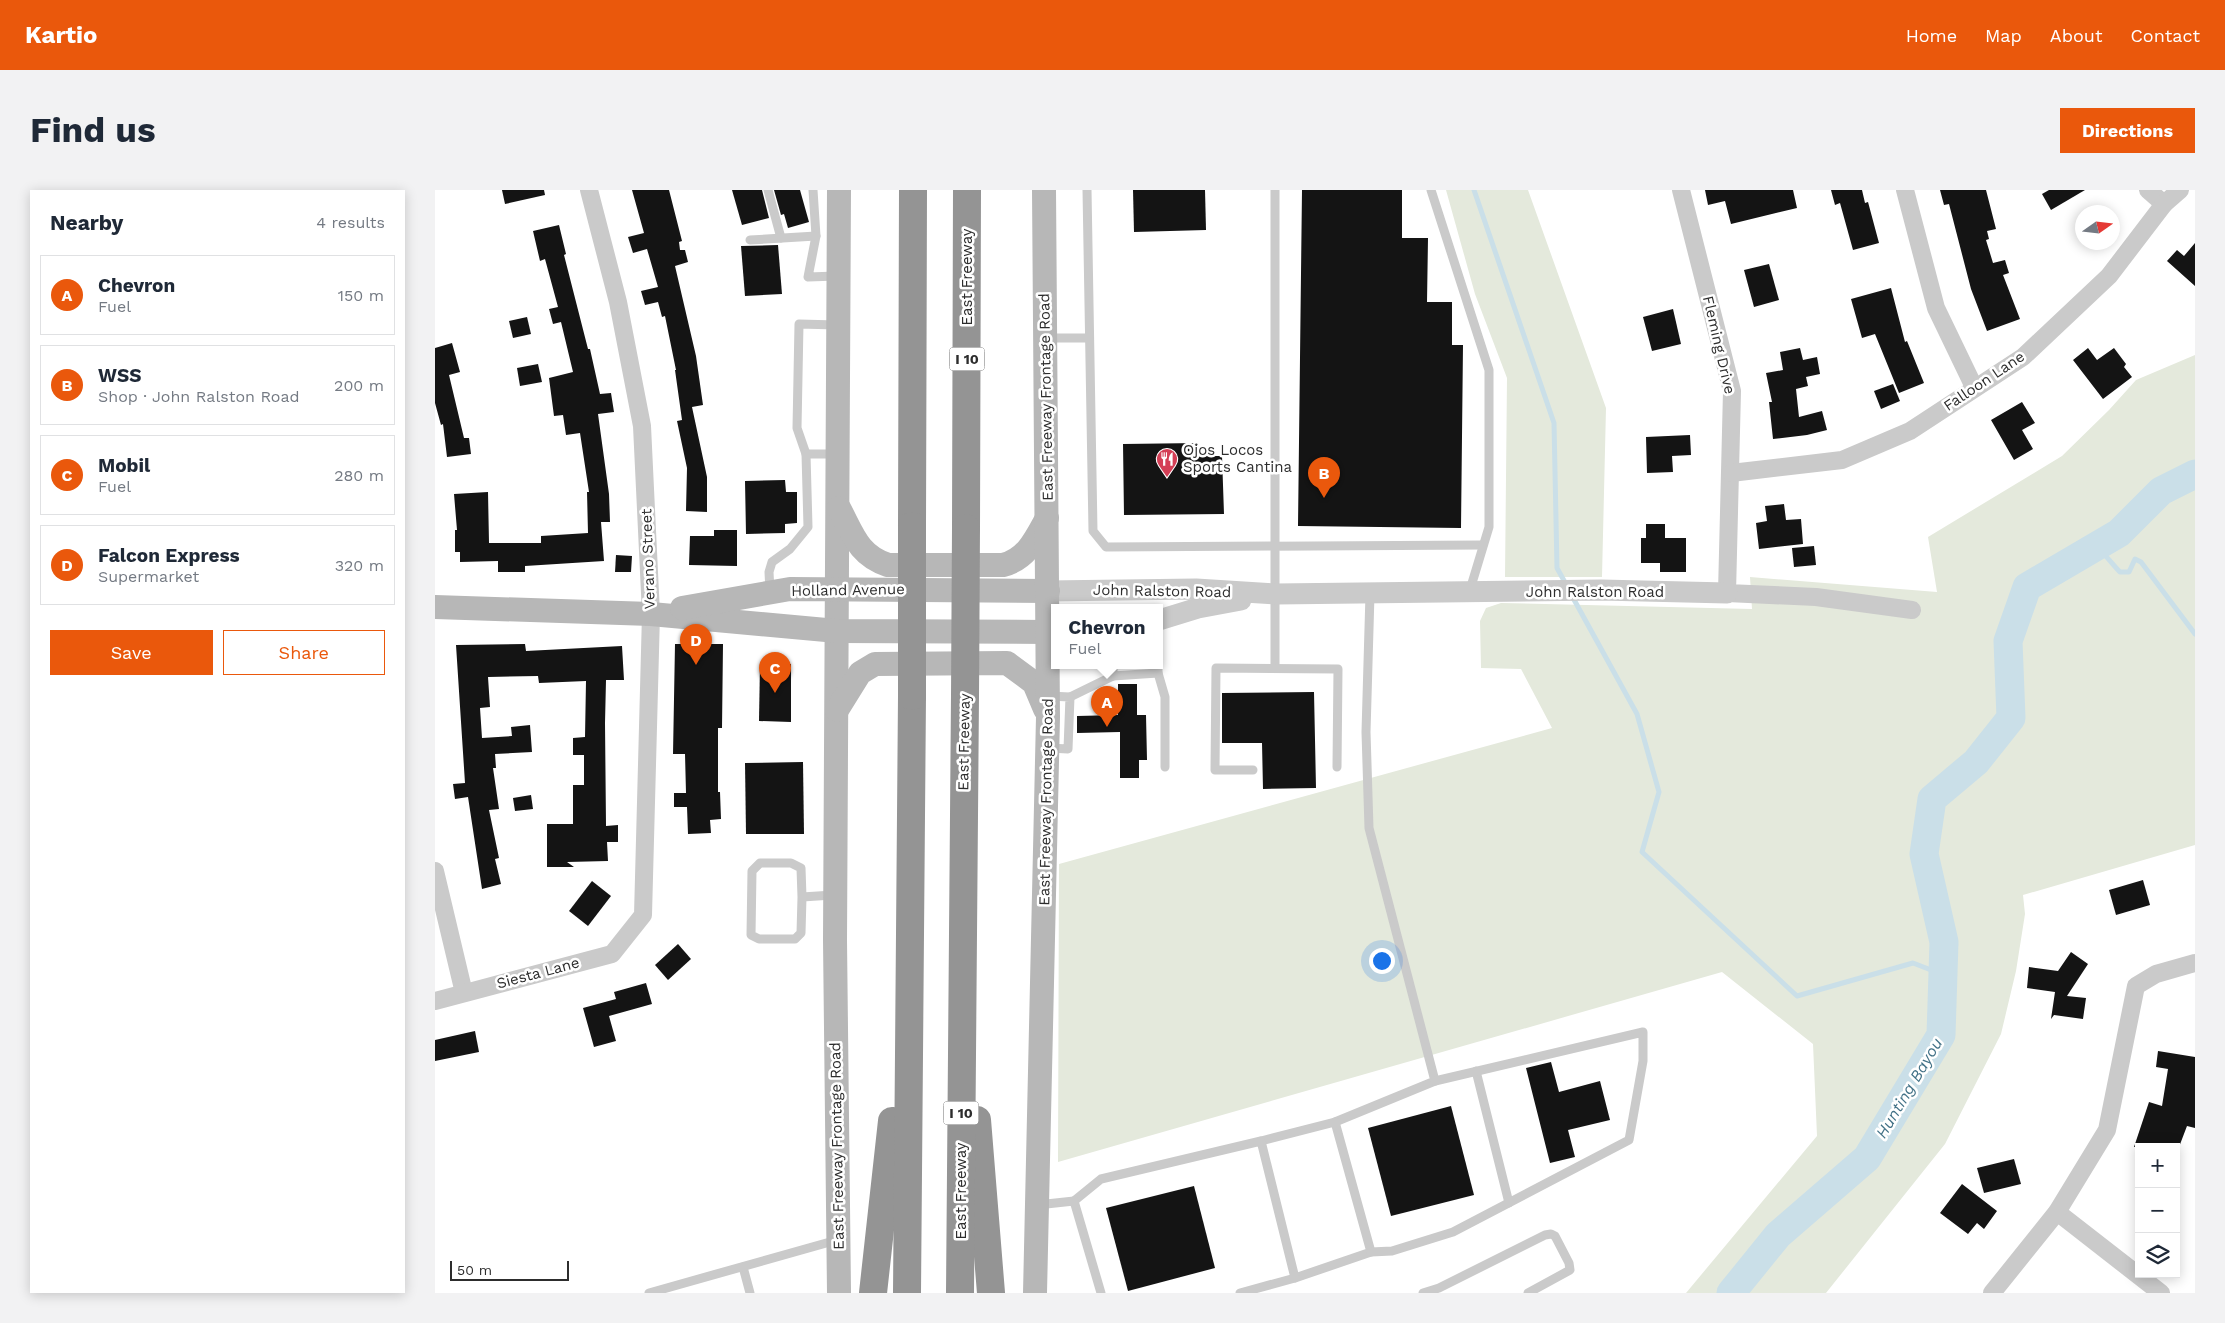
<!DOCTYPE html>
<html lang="en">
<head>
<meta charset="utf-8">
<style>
  body { margin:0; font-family:"Work Sans",sans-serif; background:#f2f2f3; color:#1f2937 }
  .controls { position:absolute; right:15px; bottom:15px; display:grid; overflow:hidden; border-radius:0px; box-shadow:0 2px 12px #0003 }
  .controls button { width:45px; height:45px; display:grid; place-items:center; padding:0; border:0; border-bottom:1px solid #e0e1e3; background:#fff; color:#1f2937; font:25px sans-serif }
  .compass { position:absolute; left:1640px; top:15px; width:45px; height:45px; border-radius:50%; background:#fff; box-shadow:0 2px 12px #0003; rotate:76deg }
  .scale { position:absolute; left:15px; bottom:12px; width:119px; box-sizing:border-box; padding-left:5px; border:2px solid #2d2d2d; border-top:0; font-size:14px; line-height:18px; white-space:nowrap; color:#2d2d2d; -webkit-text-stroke:4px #fff; paint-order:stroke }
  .you { position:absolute; left:946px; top:770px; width:18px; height:18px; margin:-12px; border:4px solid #fff; border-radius:50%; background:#1a73e8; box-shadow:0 0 0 8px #1a73e833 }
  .badge { display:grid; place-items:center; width:32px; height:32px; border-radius:50%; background:#ea580c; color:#fff; font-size:16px; font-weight:700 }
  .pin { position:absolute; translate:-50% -41px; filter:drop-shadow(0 1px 2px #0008) }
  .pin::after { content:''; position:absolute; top:26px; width:18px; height:15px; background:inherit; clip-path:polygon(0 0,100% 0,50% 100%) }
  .popup { position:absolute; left:616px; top:414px; width:112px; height:65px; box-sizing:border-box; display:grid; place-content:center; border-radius:0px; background:#fff; filter:drop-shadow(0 1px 4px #0005); font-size:16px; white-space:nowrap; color:#747a83 }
  .popup b { font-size:19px; color:#1f2937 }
  .popup::after { content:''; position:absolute; left:50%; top:100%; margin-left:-10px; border:10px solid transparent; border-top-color:#fff }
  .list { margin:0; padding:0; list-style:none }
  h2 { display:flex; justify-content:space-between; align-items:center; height:65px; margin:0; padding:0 20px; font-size:21px }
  h2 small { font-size:16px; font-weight:400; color:#747a83 }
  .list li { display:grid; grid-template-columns:32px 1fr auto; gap:15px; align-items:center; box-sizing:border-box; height:80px; margin:0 10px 10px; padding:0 10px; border:1px solid #e0e1e3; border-radius:0px }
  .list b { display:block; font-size:19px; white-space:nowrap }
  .list p { margin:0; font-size:16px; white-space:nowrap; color:#747a83 }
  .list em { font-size:16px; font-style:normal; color:#747a83 }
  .actions { display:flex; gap:10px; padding:15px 20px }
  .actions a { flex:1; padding:11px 0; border:1px solid #ea580c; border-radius:0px; text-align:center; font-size:18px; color:#ea580c }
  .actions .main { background:#ea580c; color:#fff }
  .icon { flex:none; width:28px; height:28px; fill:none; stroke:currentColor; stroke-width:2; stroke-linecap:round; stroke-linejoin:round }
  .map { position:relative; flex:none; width:1760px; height:1103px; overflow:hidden; border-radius:0px }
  header { display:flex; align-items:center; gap:30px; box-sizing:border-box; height:70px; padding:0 25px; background:#ea580c; color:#fff }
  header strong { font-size:24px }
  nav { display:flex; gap:28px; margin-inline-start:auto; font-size:18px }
  .intro { display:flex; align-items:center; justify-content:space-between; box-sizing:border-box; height:120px; padding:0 30px }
  h1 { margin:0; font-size:35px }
  .button { padding:12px 22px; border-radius:0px; background:#ea580c; color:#fff; font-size:18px; font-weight:700 }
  main { display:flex; gap:30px; padding:0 30px }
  aside { flex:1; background:#fff; border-radius:0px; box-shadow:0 2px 12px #0003 }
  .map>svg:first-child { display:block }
</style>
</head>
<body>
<header>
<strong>Kartio</strong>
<nav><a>Home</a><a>Map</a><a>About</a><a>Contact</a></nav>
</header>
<div class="intro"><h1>Find us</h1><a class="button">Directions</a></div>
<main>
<aside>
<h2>Nearby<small>4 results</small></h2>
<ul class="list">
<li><span class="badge">A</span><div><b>Chevron</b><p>Fuel</p></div><em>150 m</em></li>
<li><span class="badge">B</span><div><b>WSS</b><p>Shop · John Ralston Road</p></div><em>200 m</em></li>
<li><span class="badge">C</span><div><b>Mobil</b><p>Fuel</p></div><em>280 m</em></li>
<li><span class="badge">D</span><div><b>Falcon Express</b><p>Supermarket</p></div><em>320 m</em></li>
</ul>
<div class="actions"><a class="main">Save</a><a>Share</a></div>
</aside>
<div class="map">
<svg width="1760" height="1103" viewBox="0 0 1760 1103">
  <rect width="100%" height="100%" fill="#fff"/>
  <!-- green -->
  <g fill="#e4e9dc">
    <polygon points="1011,0 1093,0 1171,218 1167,387 1070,387 1072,188 1040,104"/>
    <polygon points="1760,165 1760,655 1588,705 1590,724 1581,781 1566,844 1510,954 1391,1103 1251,1103 1382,946 1378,854 1287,782 623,972 624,674 1117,538 1086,479 1046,478 1045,431 1051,418 1066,413 1317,419 1315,387 1502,402 1493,347 1627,266 1674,220 1701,190"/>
  </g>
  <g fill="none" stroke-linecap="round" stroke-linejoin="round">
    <!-- stream -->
    <g stroke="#cadfe8" stroke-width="5">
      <polyline points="1039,0 1119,233 1122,378 1132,396"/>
      <path d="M1660 357C1671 364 1676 373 1685 382H1694L1700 369 1706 372 1760 444"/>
      <polyline points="1137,406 1202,524 1224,602 1207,662 1362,806 1478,773 1509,785"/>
    </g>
    <!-- river -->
    <polyline stroke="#cadfe8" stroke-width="29" points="1296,1103 1343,1045 1432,968 1506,845 1509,752 1489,664 1497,609 1541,572 1576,528 1573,451 1592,397 1684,343 1726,301 1760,284"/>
  </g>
  <!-- building -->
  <g fill="#141414">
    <polygon points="67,0 109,0 110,5 70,14"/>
    <polygon points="197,0 234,0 247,51 244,52 245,60 250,60 253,72 240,76 261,166 268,215 257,217 272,287 272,322 251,321 252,278 242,231 247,230 240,180 241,180 230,126 227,127 223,112 210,115 206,101 223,97 212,59 198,63 193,47 209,43"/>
    <polygon points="297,0 327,0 334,28 307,35"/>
    <polygon points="339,0 365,0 374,32 353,38 349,24 346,25"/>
    <polygon points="698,0 770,0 771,40 699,42"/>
    <polygon points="867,0 967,0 967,48 993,48 992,112 1017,112 1017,155 1028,155 1026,338 863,336"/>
    <polygon points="1270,0 1358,0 1362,18 1296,34 1290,11 1273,15"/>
    <polygon points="1396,0 1427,0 1430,13 1433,12 1444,53 1418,60 1405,13 1400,15"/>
    <polygon points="1505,0 1551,0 1561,39 1552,41 1554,49 1551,50 1558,73 1570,70 1574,83 1568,85 1585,129 1552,141 1536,99 1514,14 1509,15"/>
    <polygon points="1614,0 1650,0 1616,20 1607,4"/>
    <polygon points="124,35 131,64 129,65 153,159 155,159 165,204 176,203 179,222 163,224 174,304 175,332 166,332 169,371 90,376 90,382 63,382 63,371 25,372 25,362 20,362 20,340 22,340 19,304 53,302 54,353 106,353 106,346 153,343 152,302 154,302 145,243 131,245 128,225 119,226 114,188 138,182 126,132 118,134 114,119 123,117 110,69 105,71 98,41"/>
    <polygon points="1760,53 1760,96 1732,71 1742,60 1749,66"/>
    <polygon points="343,55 347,104 310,106 306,56"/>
    <polygon points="1334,74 1344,110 1319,117 1309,80"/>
    <polygon points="1456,98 1470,152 1472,151 1489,193 1464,203 1440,144 1427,148 1416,109"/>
    <polygon points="1238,119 1246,154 1217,161 1208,127"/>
    <polygon points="92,127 96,144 78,148 74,131"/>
    <polygon points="17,153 25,182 14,185 29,248 34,248 36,264 12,267 8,234 6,235 0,213 0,158"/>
    <polygon points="1365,158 1368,170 1382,167 1385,184 1371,187 1373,196 1361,199 1364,227 1387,221 1392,240 1372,245 1338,249 1334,212 1337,212 1331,183 1348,180 1345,162"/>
    <polygon points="1653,158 1662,170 1679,158 1691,174 1689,177 1697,187 1668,209 1638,170"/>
    <polygon points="103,174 107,192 85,196 82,178"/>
    <polygon points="1458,194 1465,211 1446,219 1439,201"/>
    <polygon points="1587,212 1600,233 1587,240 1598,259 1579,270 1556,230"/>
    <polygon points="1255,245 1256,265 1237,266 1238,282 1212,283 1211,247"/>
    <polygon points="764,253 764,266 787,266 789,324 689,325 688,254"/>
    <polygon points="350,290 351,302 362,302 362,333 350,334 350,343 311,344 310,291"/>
    <polygon points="1349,314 1351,330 1366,329 1368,354 1324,359 1321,333 1332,331 1330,316"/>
    <polygon points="1211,334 1230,334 1230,348 1251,348 1251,382 1225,382 1225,373 1206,373 1206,348 1211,348"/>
    <polygon points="279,340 302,340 302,376 254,375 255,346 279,346"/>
    <polygon points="1379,356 1381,375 1359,377 1357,358"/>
    <polygon points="181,365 197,366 196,382 180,382"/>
    <polygon points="90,454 91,461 187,456 189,490 171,490 170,533 171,636 183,635 183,652 172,652 173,671 132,672 139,677 112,677 112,634 138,634 138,595 149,595 149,565 138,565 138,548 150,547 151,491 104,493 103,486 53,487 55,517 45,518 47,548 77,546 76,537 95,535 97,562 60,564 61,578 58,578 64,619 54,620 64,668 60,669 66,694 47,699 33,607 20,609 18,594 30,593 21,455"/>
    <polygon points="240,454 288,454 287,538 283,538 283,602 285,602 286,629 275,630 276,643 253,644 252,617 239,617 239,603 251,603 250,564 238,564"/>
    <polygon points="325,473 356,474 356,532 324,531"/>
    <polygon points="683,494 702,494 702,525 711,525 712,570 704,570 704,588 685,588 685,542 642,543 642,526 683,525"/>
    <polygon points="879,502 881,598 828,599 827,553 787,553 787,503"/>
    <polygon points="368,572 369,644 311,644 310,573"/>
    <polygon points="96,605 98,619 80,621 78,608"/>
    <polygon points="1708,690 1715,715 1681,725 1674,700"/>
    <polygon points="157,691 176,706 153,736 134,721"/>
    <polygon points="243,754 256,769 233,790 220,775"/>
    <polygon points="1636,762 1653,774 1632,806 1651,808 1648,829 1619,825 1616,829 1620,802 1592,798 1594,777 1623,781"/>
    <polygon points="211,793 217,814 174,826 181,851 159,857 148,818 181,809 179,802"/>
    <polygon points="40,841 44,862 0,871 0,850"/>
    <polygon points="1723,861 1760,867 1760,938 1752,936 1744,957 1699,957 1714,912 1727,916 1733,879 1721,877"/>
    <polygon points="1116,872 1124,902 1165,891 1175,930 1133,940 1140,967 1115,973 1091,878"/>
    <polygon points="1016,916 1039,1005 956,1026 933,938"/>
    <polygon points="1579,969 1586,994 1549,1003 1542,978"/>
    <polygon points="1527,994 1562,1021 1549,1039 1542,1033 1533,1044 1505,1023"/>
    <polygon points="759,996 780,1078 693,1101 671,1018"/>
  </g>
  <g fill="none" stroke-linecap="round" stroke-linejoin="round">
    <!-- service -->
    <g stroke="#cacaca" stroke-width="9">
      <polyline points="333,0 346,48"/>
      <polyline points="378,0 381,46 373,87 402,86"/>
      <polyline points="652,0 658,341 671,357 1048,355"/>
      <polyline points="840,0 840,477"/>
      <polyline points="996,0 1054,180 1054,337 1034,403"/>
      <polyline points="315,50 381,46"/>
      <polyline points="611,148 654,148"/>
      <polyline points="371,264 401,264"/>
      <polyline points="335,402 334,382 337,372 355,359 373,337 371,264 362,238 364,134 402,135"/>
      <polyline points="678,476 678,486 723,483 723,476"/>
      <polyline points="723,483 730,507 730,577"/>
      <polyline points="635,507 678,486"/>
      <polyline points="614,558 633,559 635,507 614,506"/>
      <polyline points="818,580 780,580 781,478 903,479 902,577"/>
      <polyline points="367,707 366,743 360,749 324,749 316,745 317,681 325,673 356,673 366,678 367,707 398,705"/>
      <polyline points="1041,881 1074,1013"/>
      <polyline points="900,932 1000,891 934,638 931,542 935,404"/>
      <polyline points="826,951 900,932 936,1062 860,1088"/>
      <polyline points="639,1011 666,989 826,951 860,1088 805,1103"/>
      <polyline points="602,1015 639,1011 666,1103"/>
      <polyline points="936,1062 957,1061 1018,1042 1194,950 1208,871 1208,842 1000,891"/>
      <polyline points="308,1077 315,1103"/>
      <polyline points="214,1103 402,1050"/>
      <polyline points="988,1103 1004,1098 1110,1045 1116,1044 1120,1046 1134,1073 1135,1080 1093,1103"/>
    </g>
    <!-- minor -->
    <g stroke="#cacaca" stroke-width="18">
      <polyline points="1246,0 1297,201 1292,403 1381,407 1477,420"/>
      <polyline points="1470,0 1501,118 1539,197"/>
      <polyline points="1713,0 1729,14"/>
      <polyline points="1296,283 1407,270 1475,241 1588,167 1674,86 1729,14 1745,0"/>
      <polyline points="0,681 29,803"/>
      <polyline points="0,811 177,764 208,725 216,424 207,236 183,112 154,0"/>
      <polyline points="1622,1022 1726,1103"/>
      <polyline points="1557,1103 1622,1022 1672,940 1701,796 1721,784 1760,773"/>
    </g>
    <!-- tertiary -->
    <g stroke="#cacaca" stroke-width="21">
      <polyline points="613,401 761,399 841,404 1166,400 1292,403"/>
      <polyline points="724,430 763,418 806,410"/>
    </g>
    <!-- secondary -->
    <g stroke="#b7b7b7" stroke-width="24">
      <polyline points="404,0 400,750 404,1103"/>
      <path d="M404 318C418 344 423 365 453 375H568C592 369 601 348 612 328"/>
      <polyline points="0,417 216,424 402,441 613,442"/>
      <polyline points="247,418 355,399 613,401"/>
      <polyline points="402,520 425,483 440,474 572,473 599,493 610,519"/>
      <polyline points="600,1103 613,527 609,0"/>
    </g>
    <!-- motorway -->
    <g stroke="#949494" stroke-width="28">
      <polyline points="477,336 478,0"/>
      <polyline points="531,338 532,0"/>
      <polyline points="542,930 556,1103"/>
      <polyline points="438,1103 457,931"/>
      <polyline points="472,1103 477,506"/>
      <polyline points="525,1103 530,506"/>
    </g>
    <!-- motorway-bridge -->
    <g stroke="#949494" stroke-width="28">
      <polyline points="477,336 477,506"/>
      <polyline points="530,506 531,338"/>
    </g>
  </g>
  <!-- icons -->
  <defs>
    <g id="restaurant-pin" transform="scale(1.125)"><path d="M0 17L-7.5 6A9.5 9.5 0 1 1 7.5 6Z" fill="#d43f56" stroke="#fff"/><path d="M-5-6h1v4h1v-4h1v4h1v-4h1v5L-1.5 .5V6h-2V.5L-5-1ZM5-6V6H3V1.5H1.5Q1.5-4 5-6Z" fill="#fff"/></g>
  </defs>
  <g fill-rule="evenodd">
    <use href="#restaurant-pin" x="732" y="269"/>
  </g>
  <g text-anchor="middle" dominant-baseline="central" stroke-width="5" stroke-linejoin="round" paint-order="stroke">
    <!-- shield labels -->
    <g fill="#fff" stroke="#6c6c6c" stroke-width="1">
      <rect x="514.5" y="157.5" width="35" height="23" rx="4"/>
      <rect x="508.5" y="911.5" width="35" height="23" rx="4"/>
    </g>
    <g font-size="14" font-weight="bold" fill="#2d2d2d">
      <text x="532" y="169">I 10</text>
      <text x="526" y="923">I 10</text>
    </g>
    <!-- street labels -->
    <g font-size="15" fill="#2d2d2d" stroke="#fff">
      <text transform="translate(532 87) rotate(-90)">East Freeway</text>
      <text transform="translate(1284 155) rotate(77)">Fleming Drive</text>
      <text transform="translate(1549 191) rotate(-34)">Falloon Lane</text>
      <text transform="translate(611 207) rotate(-91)">East Freeway Frontage Road</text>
      <text transform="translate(213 369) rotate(-92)">Verano Street</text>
      <text transform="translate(413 400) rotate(-1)">Holland Avenue</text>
      <text transform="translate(727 401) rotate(1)">John Ralston Road</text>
      <text x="1160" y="402">John Ralston Road</text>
      <text transform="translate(529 552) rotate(-89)">East Freeway</text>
      <text transform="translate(611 612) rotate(-89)">East Freeway Frontage Road</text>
      <text transform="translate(103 783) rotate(-15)">Siesta Lane</text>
      <text transform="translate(402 956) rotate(-91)">East Freeway Frontage Road</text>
      <text transform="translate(526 1001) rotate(-90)">East Freeway</text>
    </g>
    <!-- poi labels -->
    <g font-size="15" fill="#2d2d2d" stroke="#fff" text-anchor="start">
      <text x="748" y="260">Ojos Locos<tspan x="748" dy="17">Sports Cantina</tspan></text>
    </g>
    <!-- water labels -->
    <g font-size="16" font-style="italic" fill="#437287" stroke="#fff">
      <text transform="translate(1474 898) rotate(-59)">Hunting Bayou</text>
    </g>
  </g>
</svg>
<div class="controls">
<button>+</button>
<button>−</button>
<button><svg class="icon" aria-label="layers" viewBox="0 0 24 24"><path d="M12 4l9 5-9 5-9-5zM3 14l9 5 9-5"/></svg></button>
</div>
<svg class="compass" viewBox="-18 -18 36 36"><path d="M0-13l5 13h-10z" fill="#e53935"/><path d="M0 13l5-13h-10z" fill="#747a83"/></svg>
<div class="scale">50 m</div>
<div class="you"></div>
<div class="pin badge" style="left:672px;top:537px">A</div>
<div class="popup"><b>Chevron</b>Fuel</div>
<div class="pin badge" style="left:889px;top:308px">B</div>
<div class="pin badge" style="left:340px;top:503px">C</div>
<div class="pin badge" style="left:261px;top:475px">D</div>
</div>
</main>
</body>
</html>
